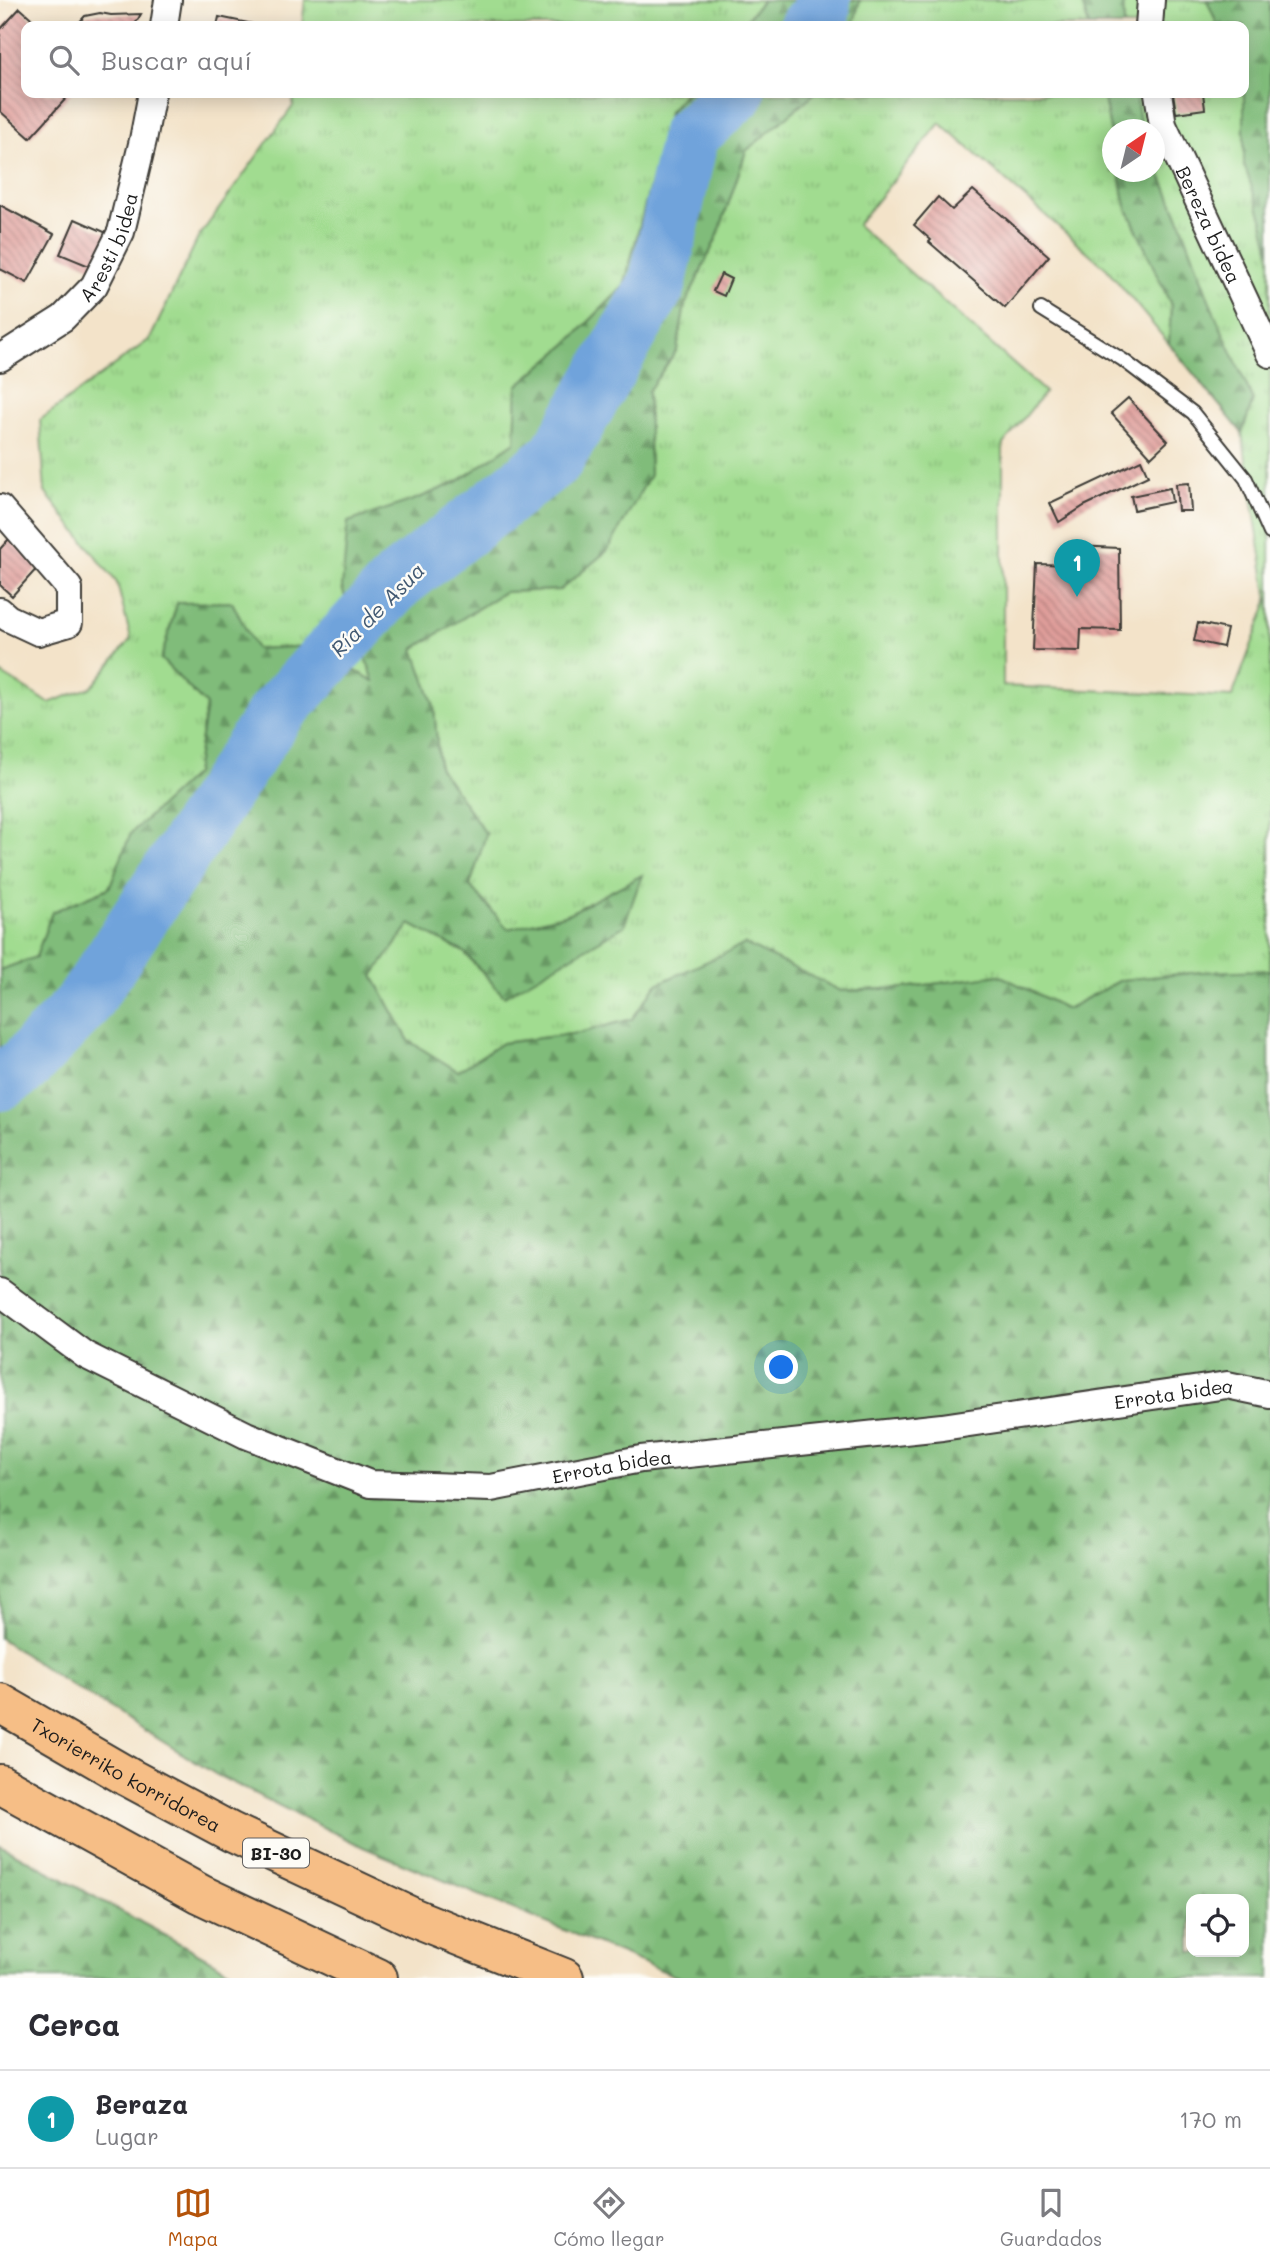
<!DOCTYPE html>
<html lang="es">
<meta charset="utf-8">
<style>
body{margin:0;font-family:Mali,sans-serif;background:#f2f2f3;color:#2b2b33}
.controls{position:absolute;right:21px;bottom:21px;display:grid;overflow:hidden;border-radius:14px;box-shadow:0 4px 18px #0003}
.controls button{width:63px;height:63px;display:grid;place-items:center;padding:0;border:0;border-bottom:2px solid #e1e1e2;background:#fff;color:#2b2b33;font:35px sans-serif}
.compass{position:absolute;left:1102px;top:119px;width:63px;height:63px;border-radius:50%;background:#fff;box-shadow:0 4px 18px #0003;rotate:35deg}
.you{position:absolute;left:782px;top:1368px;width:24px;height:24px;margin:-18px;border:5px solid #fff;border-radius:50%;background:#1a73e8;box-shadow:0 0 0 10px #1a73e833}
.badge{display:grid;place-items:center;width:46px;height:46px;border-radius:50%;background:#b45309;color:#fff;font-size:23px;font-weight:700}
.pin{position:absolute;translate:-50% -58px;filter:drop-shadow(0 2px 4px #0008)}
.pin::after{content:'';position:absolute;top:37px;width:24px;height:21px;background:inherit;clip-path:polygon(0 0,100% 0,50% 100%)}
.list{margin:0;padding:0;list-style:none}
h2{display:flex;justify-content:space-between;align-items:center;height:91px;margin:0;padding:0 28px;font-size:30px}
h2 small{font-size:23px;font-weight:400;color:#7c7c81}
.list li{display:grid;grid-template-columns:46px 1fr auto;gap:21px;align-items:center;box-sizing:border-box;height:98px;padding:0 28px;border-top:2px solid #e1e1e2}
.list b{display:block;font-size:26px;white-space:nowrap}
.list p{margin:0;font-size:23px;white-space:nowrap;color:#7c7c81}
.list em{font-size:23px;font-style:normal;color:#7c7c81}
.icon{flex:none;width:38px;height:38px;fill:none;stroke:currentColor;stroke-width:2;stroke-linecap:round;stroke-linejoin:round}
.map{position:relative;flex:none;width:1270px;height:1978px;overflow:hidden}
.search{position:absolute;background:#fff;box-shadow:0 4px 18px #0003;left:21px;right:21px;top:21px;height:77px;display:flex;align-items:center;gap:18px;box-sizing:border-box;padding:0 24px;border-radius:14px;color:#7c7c81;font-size:26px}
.sheet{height:189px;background:#fff}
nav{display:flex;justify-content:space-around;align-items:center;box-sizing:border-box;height:98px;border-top:2px solid #e1e1e2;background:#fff;font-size:19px;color:#7c7c81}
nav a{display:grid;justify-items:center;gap:4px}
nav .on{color:#b45309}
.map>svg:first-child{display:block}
</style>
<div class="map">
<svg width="1270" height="1978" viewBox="0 0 1270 1978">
<defs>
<pattern id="grass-tufts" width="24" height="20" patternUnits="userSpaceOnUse" patternTransform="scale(1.75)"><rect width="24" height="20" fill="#a1dc90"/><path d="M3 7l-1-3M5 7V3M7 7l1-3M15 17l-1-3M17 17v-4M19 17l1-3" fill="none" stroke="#8abc7c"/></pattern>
<pattern id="forest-firs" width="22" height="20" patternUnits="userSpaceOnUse" patternTransform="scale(1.75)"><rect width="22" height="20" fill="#80bc7a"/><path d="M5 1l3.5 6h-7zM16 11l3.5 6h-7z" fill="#689863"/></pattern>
<pattern id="building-back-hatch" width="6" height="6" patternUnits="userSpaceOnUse" patternTransform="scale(1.75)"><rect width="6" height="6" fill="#df9d9a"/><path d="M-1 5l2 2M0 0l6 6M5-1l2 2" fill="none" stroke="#b47f7d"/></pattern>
</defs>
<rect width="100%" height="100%" fill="#fdfcf7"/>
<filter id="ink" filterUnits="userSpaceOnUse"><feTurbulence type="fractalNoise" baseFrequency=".0143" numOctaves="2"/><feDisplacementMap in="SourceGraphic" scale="14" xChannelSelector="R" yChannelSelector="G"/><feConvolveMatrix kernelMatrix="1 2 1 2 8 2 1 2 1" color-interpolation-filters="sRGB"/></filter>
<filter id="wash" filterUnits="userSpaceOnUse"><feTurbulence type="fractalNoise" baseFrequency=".00686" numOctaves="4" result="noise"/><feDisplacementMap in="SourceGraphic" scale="28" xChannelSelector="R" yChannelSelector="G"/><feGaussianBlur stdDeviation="1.57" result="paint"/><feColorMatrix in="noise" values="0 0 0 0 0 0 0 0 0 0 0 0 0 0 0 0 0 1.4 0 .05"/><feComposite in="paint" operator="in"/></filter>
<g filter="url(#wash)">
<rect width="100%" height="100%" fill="#f3e3c9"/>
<path fill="url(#grass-tufts)" stroke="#5e7c56" stroke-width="2" d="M305,0H763L741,26H302Z
M860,0H1081L1089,26H853Z
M1123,0H1207L1218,26H1124Z
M294,93H685L669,111L624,286L567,344L517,386L515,442L457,482L419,498L342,588L374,681L309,646L256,649L161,659L206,705L195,774L131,833L109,888L52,912L36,957L0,970V673L49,703L92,687L131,639L117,583L45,492L40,420L150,339L198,238L293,106Z
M815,93H1103L1112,140V172H1119L1126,206L1171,305L1169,344L1107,269L940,123L857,225L1045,392L1003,444V686L1232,697L1268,601L1242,433L1253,400L1212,308L1182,225L1155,161L1154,130L1141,129L1135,93H1244L1262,218L1270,252V971L1201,972L1121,980L1067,1009L999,975L903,988L841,991L745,945L657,984L632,1019L579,1033L502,1043L458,1072L409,1041L373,976L410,924L464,952L504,996L551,967L641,876L568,914L507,929L470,886L486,834L439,767L434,706L414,649L504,592L560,590L650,475L648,391L677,350L685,305L718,235L746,151Z"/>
<path fill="url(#forest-firs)" stroke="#4e6c4b" stroke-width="2" fill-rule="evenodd" d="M763,0H860L853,26H741Z
M1081,0H1123L1124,26H1089Z
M1207,0H1270V252L1262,218L1244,164V26H1218Z
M685,93H815L746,151L718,235L685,305L677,350L648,391L650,475L608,550L560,590L504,592L414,649L434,706L439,767L486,834L470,886L508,929L568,914L642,875L624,926L504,996L464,952L410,924L373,976L409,1041L458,1071L502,1043L579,1033L632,1019L657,984L745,944L841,991L903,988L999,975L1067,1009L1121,980L1201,972L1269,970L1270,1978H680L363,1847L217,1775L55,1675L0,1638V970L36,957L52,912L109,888L131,833L195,774L206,705L161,659L177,603L232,602L256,649L309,646L374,681L342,588L348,522L419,498L457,482L515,442L517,386L567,344L624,286L670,111ZM1191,1899H1244V1952H1191Z
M1103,93H1135L1141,129L1112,130V140Z
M1155,161L1182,225L1212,308L1253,400L1242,433L1169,344L1171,305L1126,206L1119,172H1154Z
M0,1845L243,1978H0Z"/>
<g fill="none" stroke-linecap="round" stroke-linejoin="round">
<path stroke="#70a3db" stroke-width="58" d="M808,26L821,14L822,0
M0,1082L24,1066L82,1005L275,714L398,581L556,458L657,285L690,135L736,93"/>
</g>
<g id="blocks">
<path fill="url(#building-back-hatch)" d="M20,8L40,26H26V93H71L30,138L0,111V30Z
M100,13L111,15L141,14L134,26H76L85,16Z
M219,17L258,25V26H217Z
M1173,93H1203L1205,109L1176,113Z
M973,190L1049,256L1005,308L929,242L931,240L914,225L938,197L952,210Z
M0,205L54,234L27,283L0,269Z
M75,219L109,234L94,268L60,254Z
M721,274L731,279L724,296L713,291Z
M1128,398L1168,441L1151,457L1111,413Z
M1141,460L1148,476L1084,506L1059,522L1050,503Z
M1189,483L1191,511H1178L1176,484Z
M1170,488L1172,502L1134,510L1131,496Z
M9,539L39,566L12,596L0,585V549Z
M1076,546L1119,548L1120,630L1081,629L1080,651L1033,650L1037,564L1076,565Z
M1198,623L1227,629L1223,647L1194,641Z"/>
</g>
</g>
<g filter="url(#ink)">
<use href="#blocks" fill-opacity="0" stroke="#3c3a36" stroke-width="2"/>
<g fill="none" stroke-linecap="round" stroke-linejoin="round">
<defs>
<path id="service" d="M1041,309L1123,360L1193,413L1246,479L1270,533"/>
<g id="minor">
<path d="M164,26L168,0"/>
<path d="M1149,26L1151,0"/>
<path id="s1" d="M1158,93L1163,125L1270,354"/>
<path id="s2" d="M0,358L63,318L94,286L121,232L143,140L152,93"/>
<path d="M0,508L69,588V623L38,632L8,618L0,611"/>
<path id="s3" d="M0,1292L85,1355L246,1435L370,1484L491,1488L641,1459L942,1427L1227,1385L1270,1394"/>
</g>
<g id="motorway">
<path id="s4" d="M0,1703L128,1777L231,1832L414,1918L564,1978"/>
<path d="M0,1784L200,1894L378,1978"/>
</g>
</defs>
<use href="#service" stroke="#3c3a36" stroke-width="16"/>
<use href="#minor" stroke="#3c3a36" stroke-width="30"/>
<use href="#motorway" stroke="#3c3a36" stroke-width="42"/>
<use href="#service" stroke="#fff" stroke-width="12"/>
<use href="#minor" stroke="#fff" stroke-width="26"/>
<use href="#motorway" stroke="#f6be86" stroke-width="38"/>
</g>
</g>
<g text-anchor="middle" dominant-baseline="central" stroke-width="5" stroke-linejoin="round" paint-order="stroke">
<rect fill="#fdfcf7" stroke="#605f5e" stroke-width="2" x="243" y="1838.5" width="66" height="29" rx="5"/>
<g font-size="18" font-weight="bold" fill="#1c1c1c">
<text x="276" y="1853">BI-30</text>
</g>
<g font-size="19" fill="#1c1c1c" stroke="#fdfcf7">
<text stroke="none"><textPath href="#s1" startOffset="142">Bereza bidea</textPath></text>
<text stroke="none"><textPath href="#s2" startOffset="161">Aresti bidea</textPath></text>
<text stroke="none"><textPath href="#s3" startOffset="1230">Errota bidea</textPath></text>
<text stroke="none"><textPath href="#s3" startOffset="663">Errota bidea</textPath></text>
<text stroke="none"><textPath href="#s4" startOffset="145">Txorierriko korridorea</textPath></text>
</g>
<g font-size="21" font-style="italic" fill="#425972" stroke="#fdfcf7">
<text transform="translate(377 609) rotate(-45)">Ría de Asua</text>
</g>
</g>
</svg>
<div class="controls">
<button><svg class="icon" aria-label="locate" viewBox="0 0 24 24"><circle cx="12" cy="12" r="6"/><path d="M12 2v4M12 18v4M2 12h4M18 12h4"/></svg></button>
</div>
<svg class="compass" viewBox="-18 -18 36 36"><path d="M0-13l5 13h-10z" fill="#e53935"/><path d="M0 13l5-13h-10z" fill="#7c7c81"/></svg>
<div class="you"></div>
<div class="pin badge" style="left:1077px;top:597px;background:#0f9aa8">1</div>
<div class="search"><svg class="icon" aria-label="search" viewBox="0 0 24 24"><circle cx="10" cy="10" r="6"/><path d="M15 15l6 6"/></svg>Buscar aquí</div>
</div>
<section class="sheet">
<h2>Cerca<small></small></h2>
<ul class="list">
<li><span class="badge" style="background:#0f9aa8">1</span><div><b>Beraza</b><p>Lugar</p></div><em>170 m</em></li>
</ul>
</section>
<nav>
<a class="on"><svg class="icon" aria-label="map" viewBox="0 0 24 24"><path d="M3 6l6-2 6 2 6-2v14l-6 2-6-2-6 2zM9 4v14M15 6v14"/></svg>Mapa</a>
<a><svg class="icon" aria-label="directions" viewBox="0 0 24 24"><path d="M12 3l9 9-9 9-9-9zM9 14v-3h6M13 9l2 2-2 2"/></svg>Cómo llegar</a>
<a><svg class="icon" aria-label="saved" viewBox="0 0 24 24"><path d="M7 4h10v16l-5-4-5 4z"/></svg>Guardados</a>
</nav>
